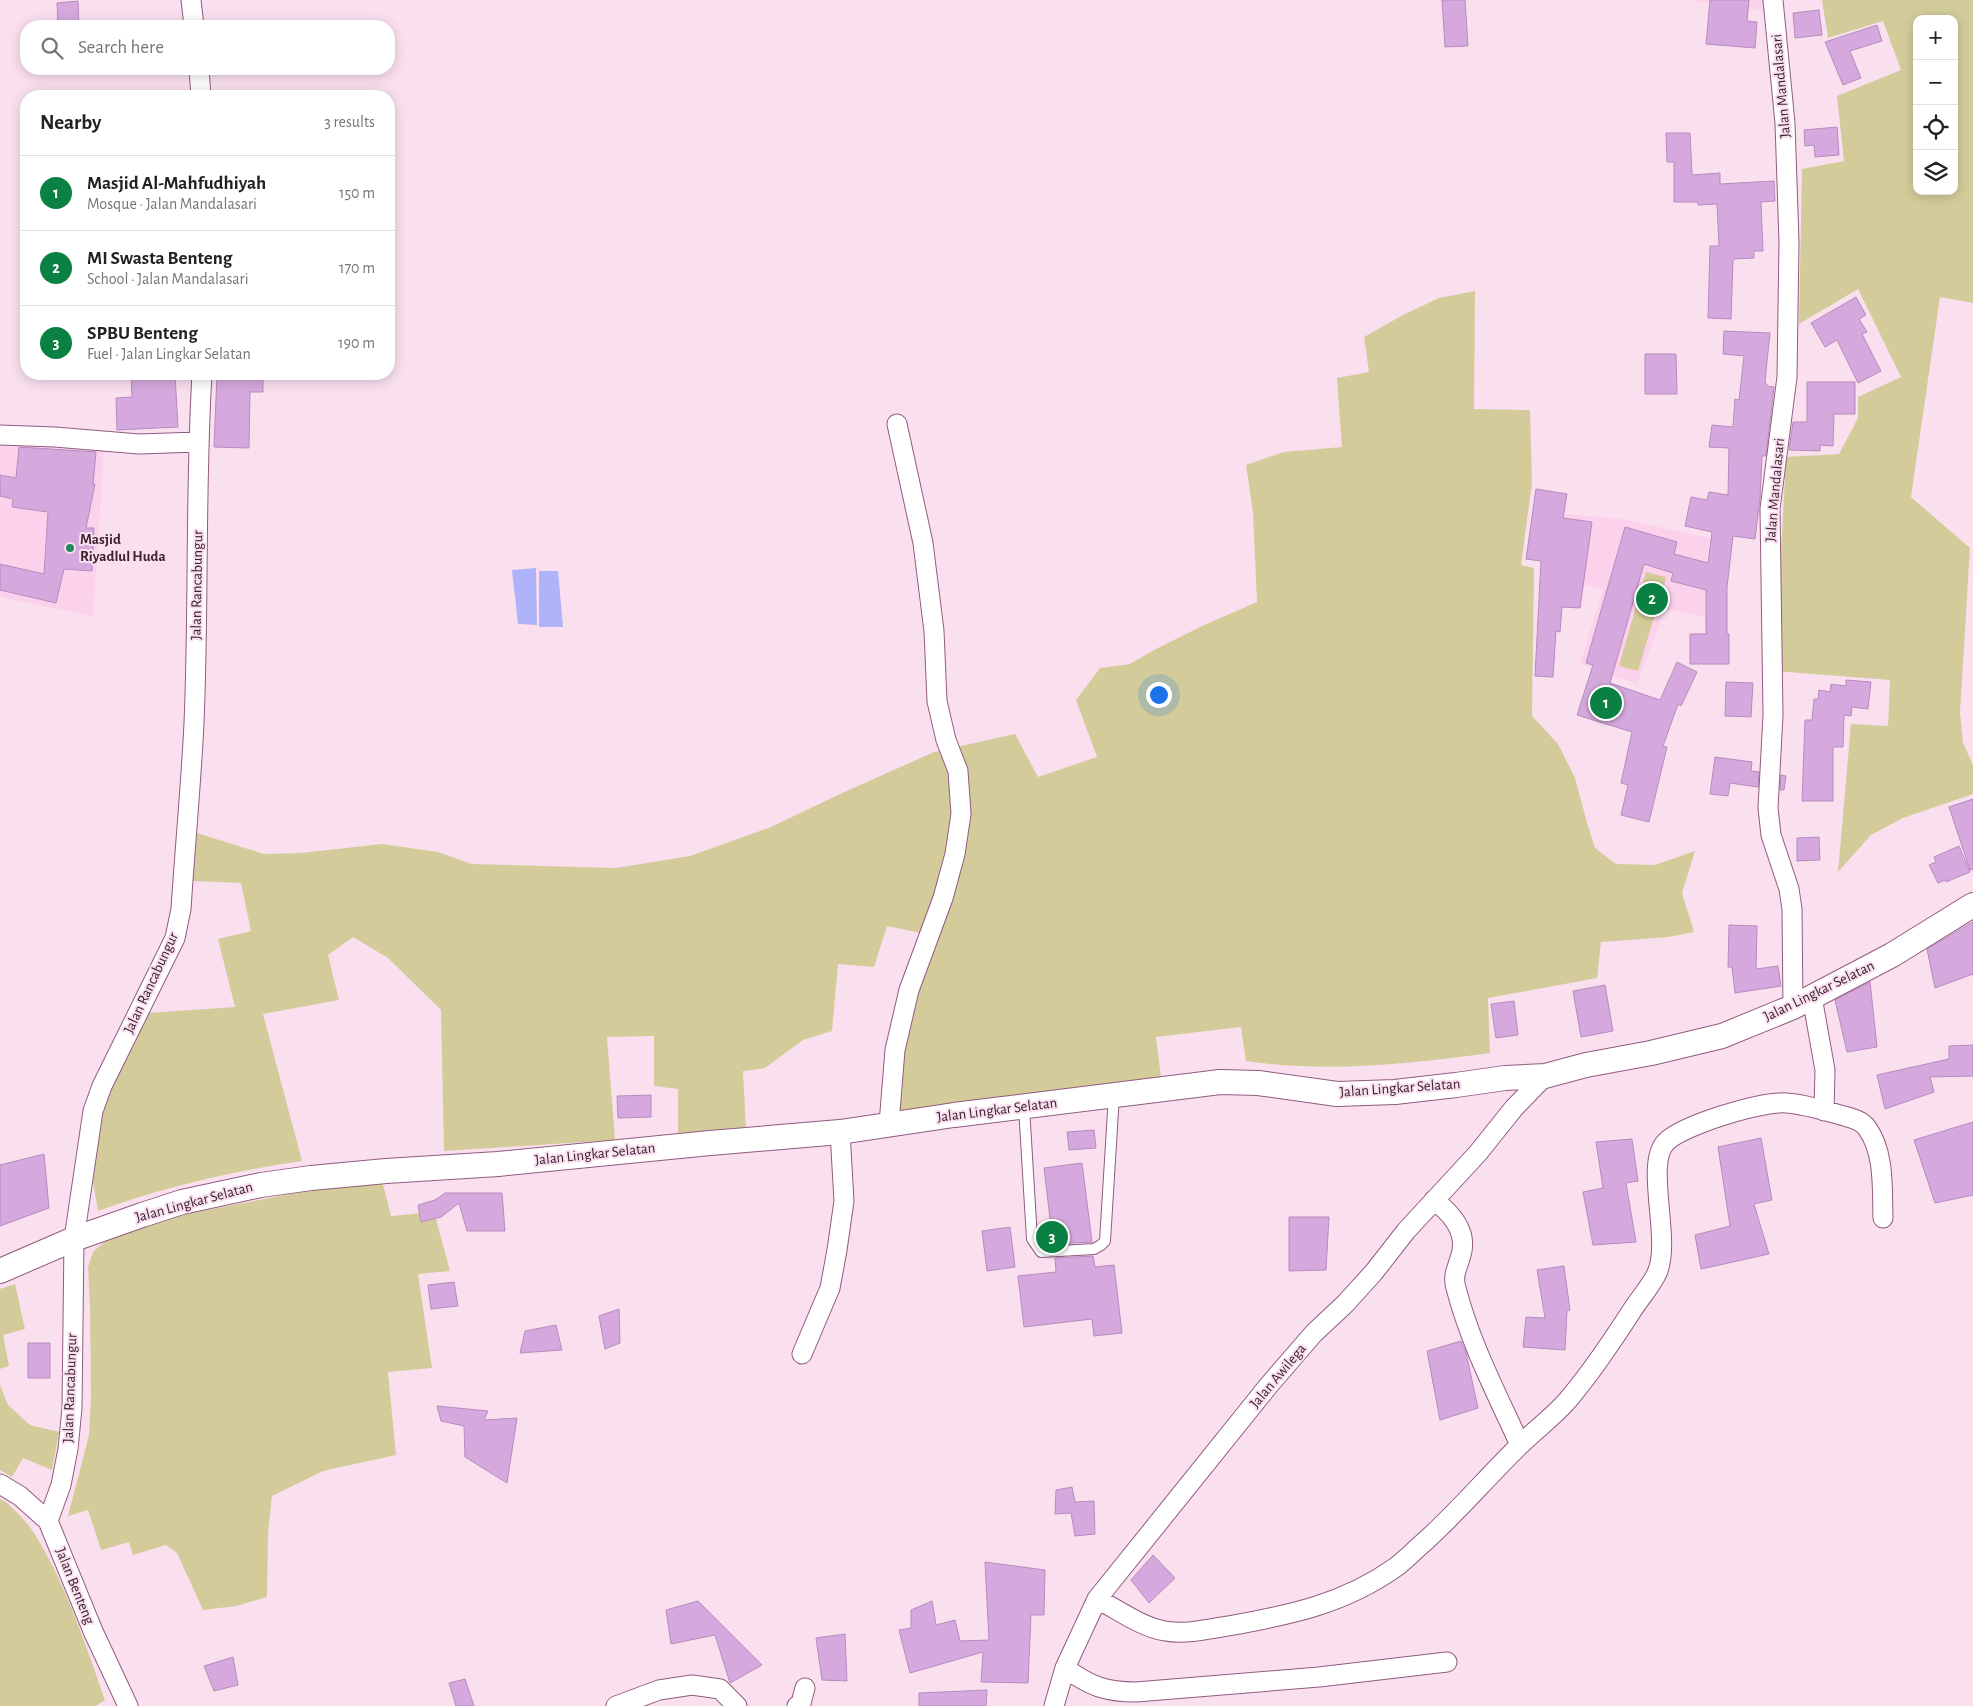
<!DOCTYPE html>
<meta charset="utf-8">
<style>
body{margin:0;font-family:"Alegreya Sans",sans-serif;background:#f2f2f2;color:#222}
.controls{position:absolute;right:15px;top:15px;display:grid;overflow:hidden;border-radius:10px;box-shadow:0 2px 12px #0003}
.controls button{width:45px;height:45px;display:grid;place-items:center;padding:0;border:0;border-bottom:1px solid #e0e0e0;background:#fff;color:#222;font:25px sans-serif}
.you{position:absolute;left:1158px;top:694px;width:18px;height:18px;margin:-12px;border:4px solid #fff;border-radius:50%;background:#1a73e8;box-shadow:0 0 0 8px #1a73e833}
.badge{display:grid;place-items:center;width:32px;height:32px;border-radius:50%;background:#0b8043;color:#fff;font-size:16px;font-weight:700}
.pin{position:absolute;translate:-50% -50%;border:2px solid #fff;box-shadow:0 1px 5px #0006}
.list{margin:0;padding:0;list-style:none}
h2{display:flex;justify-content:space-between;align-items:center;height:65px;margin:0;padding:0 20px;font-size:21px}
h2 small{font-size:16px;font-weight:400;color:#767676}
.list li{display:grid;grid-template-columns:32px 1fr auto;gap:15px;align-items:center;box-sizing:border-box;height:75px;padding:0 20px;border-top:1px solid #e0e0e0}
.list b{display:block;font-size:19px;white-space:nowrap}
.list p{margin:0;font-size:16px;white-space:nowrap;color:#767676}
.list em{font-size:16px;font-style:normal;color:#767676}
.icon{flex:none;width:28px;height:28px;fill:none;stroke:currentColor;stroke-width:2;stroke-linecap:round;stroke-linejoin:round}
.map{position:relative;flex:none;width:1973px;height:1706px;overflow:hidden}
.search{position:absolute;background:#fff;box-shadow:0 2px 12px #0003;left:20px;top:20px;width:375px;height:55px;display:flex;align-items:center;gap:12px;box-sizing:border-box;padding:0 18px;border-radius:20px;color:#767676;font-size:19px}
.panel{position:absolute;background:#fff;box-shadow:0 2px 12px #0003;left:20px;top:90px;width:375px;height:290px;border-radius:20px}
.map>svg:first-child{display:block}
</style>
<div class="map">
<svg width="1973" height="1706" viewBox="0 0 1973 1706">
<rect width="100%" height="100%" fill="#fae0ef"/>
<path fill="#fcd1eb" d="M1693,0H1767V11L1693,1Z
M0,440L104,448L93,616L0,597Z
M1565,514L1622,519L1709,538L1705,585V617L1665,609L1637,684L1580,664L1603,589L1557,578Z"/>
<path fill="#d3cc9a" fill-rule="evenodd" d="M1822,0H1973V303L1940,297L1911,497L1970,548L1960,712L1963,743L1973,765V794L1903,818L1871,835L1838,872L1851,724L1888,726L1890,680L1775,671L1786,457L1839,454L1858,418V397L1901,377L1858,289L1799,324L1802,169L1844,161L1837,96L1901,70L1883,21L1828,38ZM1917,19H1954V191H1917Z
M1475,291L1474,409L1530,410L1532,483L1521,565L1534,568L1532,716L1558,744L1575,778L1587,823L1595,848L1616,864L1655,865L1695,851L1682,893L1694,932L1669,937L1601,942L1597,978L1488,998L1490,1053C1409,1064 1328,1073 1246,1061L1241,1027L1156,1037L1161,1077L896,1113L905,1050L918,986L935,936L887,926L874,967L838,964L832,1031L803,1040L765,1068L743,1071L746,1129L678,1133V1089L654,1086V1036L607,1037L615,1140L444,1151L441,1010L388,958L353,937L328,955L339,1000L263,1014L302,1161C232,1171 164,1187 98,1211L91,1171L100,1108L148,1013L235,1007L218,939L251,931L241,883L193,881L197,833L264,854L301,853L382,844L438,852L472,864L616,868L690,856L771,827L840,794L934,752L1015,734L1038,777L1097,757L1076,700L1100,668L1130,664L1154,650L1202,626L1257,602L1253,512L1246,465L1284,452L1342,447L1337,378L1369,372L1364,337L1403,315L1439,298Z
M1646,572L1666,577L1638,671L1619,666Z
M383,1184L391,1216L434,1212L450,1271L418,1274L432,1368L388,1372L396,1455L323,1471L272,1496L268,1533L267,1597L236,1606L203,1610L177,1553L166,1545L133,1555L129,1542L101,1550L88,1510L68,1516L89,1435L91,1396L90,1307L88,1267L93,1252L105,1241L144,1226L187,1214L315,1189Z
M15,1284L25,1329L3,1335L9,1366L0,1369V1289Z
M0,1385L8,1405L30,1425L59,1432L52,1470L23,1458L12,1477L0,1470Z
M0,1499L6,1502C15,1511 27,1521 34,1533C66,1584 85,1643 105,1700L96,1706H0Z"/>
<path fill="#afb3fa" d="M536,568L537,625L518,624L512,570Z
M539,571H558L563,627H539Z"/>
<path fill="#d6a9de" stroke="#b68bbe" d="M1442,0H1465L1468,46L1445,47Z
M1710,0H1749L1747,21L1757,22L1755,48L1706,44Z
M78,1L79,26H58L57,3Z
M1819,10L1822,35L1795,38L1793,13Z
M1877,25L1882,41L1850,51L1861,78L1843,85L1825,42Z
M1837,127L1839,155L1815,157L1814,145L1805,146L1804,130Z
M1666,133H1690L1692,175L1720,173V184L1774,181L1775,201L1761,202L1763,251H1754V258L1733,259L1731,319L1708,318L1710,246H1719L1717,204L1698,205V202H1674V162H1667Z
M1856,297L1866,315L1859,319L1867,332L1862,334L1881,371L1858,383L1837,340L1825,347L1811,323Z
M1724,331L1770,333L1765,381L1767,386L1774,387L1766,456H1762L1760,498L1755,539L1733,536L1727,587V634H1729V664H1690V634H1706V590L1671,581L1673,573L1644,564L1610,683L1660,700L1677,662L1697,672L1681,706L1678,704L1663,746L1667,747L1649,822L1621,815L1628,785L1621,783L1632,732L1577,715L1593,665L1586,663L1625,527L1677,542L1674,554L1708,563L1712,532L1685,526L1691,497L1707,500L1709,492L1728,495L1729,448L1709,447L1712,425L1733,427L1735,399L1739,400L1744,356L1723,354Z
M1645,354H1676L1677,394H1645Z
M175,374L178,427L117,430L116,398L132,397L131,375Z
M217,374H263V392H250L249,448L214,447Z
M1807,382H1855V414H1834L1833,446L1820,445V451L1789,450L1793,422H1807Z
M19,447L96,452L93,484H95L86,528H94L92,571L64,569L56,603L0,590V564L44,574L48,512L12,507L13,499L0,496V475L16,478Z
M1536,489L1567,494L1563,518L1592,522L1580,608L1562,607L1560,632L1556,631L1553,677L1535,676L1541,561L1526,559Z
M1846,680L1871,682L1868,709L1852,707L1851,716L1844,715L1843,747H1833V801H1802L1805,720H1812L1814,699H1818L1819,690L1830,692L1831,684L1846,686Z
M1726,682L1753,683L1751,717L1725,716Z
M1715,757L1752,762L1751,771L1759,772L1758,787L1730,783L1728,796L1710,794Z
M1781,775L1786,776L1784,790H1780Z
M1973,799V869L1970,870L1949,807Z
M1819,837L1820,860L1797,861V838Z
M1959,846L1970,872L1946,882L1945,880L1938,883L1929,865L1936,862L1934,857Z
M1973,922V974L1935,988L1927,949Z
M1729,925L1757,926L1756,969L1778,966L1781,986L1735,993L1732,967H1728Z
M1870,982L1877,1047L1847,1052L1835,1000Z
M1605,985L1613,1031L1581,1037L1573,991Z
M1514,1001L1518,1035L1496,1038L1491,1004Z
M1973,1045V1076L1930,1077L1934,1092L1885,1109L1877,1075L1949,1059V1046Z
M651,1095V1117L618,1118L617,1096Z
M1973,1122V1195L1935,1203L1914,1140Z
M1094,1130L1096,1148L1069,1150L1067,1132Z
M1761,1138L1772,1200L1754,1204L1769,1254L1701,1269L1695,1235L1730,1226L1718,1147Z
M1632,1139L1638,1181L1626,1183L1636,1242L1593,1245L1583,1192L1603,1188L1596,1142Z
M44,1154L49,1208L0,1226V1165Z
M1082,1163L1092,1242L1053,1244L1044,1168Z
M445,1193H502L505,1231H467L459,1203L441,1217L421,1222L418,1205L435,1200Z
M1289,1217H1329L1326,1270L1289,1271Z
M1010,1227L1015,1267L987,1271L982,1231Z
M1093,1256L1095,1267L1114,1265L1122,1333L1094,1336L1092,1319L1024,1327L1018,1276L1056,1272L1055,1258Z
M1564,1266L1570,1310L1567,1311L1565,1350L1523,1347L1526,1317L1545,1318L1537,1270Z
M454,1282L458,1306L431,1309L428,1285Z
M619,1309L620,1343L605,1349L599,1316Z
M556,1325L562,1350L520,1353L525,1331Z
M1461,1341L1466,1353L1478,1408L1440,1420L1427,1351Z
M28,1343H50V1378H28Z
M437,1406L488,1411L484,1420L517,1418L507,1483L465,1457L464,1426L441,1421Z
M1072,1487L1075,1502L1094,1501L1095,1534L1075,1536L1071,1513L1055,1514L1056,1490Z
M1153,1555L1175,1578L1149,1603L1131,1580Z
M985,1562L1045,1570L1044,1615H1031L1028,1683L981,1682L983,1652L910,1673L899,1630L911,1628V1610L932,1601L936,1625L955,1620L960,1641L989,1640Z
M698,1601L762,1665L730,1683L715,1635L671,1644L666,1610Z
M845,1634L847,1681L822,1680L816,1638Z
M233,1657L238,1685L214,1691L204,1666Z
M465,1679L474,1706H456L449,1683Z
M987,1690L986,1706H919V1693Z"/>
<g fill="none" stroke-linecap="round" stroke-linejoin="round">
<defs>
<path id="service" d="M1024,1107L1032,1239L1041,1252L1094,1249L1101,1245L1105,1241L1114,1095"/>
<path id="minor" d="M191,0L194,26
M1773,0L1785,123L1789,242L1787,377L1770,509L1773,715L1768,808L1771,835L1789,889L1792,909L1793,1007
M199,69L201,96
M0,435L55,437L139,444L198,442
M1812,997L1825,1070L1824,1111
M889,1124L895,1050L909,990L943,898L955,854L961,814L958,771L946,740L937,701L934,631L923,543L897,424
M1434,1200C1451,1213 1468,1232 1461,1255C1458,1267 1452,1275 1456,1288C1470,1343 1497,1394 1520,1445
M802,1354L830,1288L837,1250L844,1201L840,1132
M0,1484L20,1496L48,1521L93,1631L128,1706
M48,1521L61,1485L68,1449L72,1408L74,1239L93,1111L102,1086L175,938L181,909C185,847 191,785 194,723C199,607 195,490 202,374
M1097,1599C1119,1610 1141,1627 1165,1631C1186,1635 1208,1629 1228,1626C1290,1615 1344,1604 1396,1567C1405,1560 1414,1551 1422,1544C1457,1513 1487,1477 1520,1445C1535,1430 1553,1417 1567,1401C1591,1373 1611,1343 1631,1312C1639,1299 1651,1286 1657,1273C1672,1240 1644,1164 1666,1142C1683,1125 1761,1101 1786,1103C1803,1104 1820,1109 1837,1114C1847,1117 1861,1119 1867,1128C1885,1153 1882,1189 1883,1218
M1065,1668C1090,1686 1105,1692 1136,1692L1319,1677L1447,1662
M616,1706L659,1690L692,1685L720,1689L737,1706
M797,1706L801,1703L805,1688
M1054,1706L1065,1668L1097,1599L1269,1385L1314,1333L1345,1304L1374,1272L1406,1231L1478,1153L1514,1108L1545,1076"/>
<path id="tertiary" d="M0,1271L74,1239L142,1215L182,1202L261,1185L311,1178L386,1171L498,1164L710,1143L840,1132L954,1115L1220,1082L1258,1083L1337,1094L1395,1092L1456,1085L1505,1078L1545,1076L1586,1065L1651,1053L1722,1036L1793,1007L1892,955L1973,905"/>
</defs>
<use href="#service" stroke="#925a7f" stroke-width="12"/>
<use href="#minor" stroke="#925a7f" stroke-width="21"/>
<use href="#tertiary" stroke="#925a7f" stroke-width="26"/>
<use href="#service" stroke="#fff" stroke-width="10"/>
<use href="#minor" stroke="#fff" stroke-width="19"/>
<use href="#tertiary" stroke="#fff" stroke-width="24"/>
</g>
<circle fill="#26865e" stroke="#fae0ef" stroke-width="2" cx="70" cy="548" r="5"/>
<g text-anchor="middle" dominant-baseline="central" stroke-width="4" stroke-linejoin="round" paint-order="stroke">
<g font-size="15" fill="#3b2333" stroke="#fae0ef">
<text transform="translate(1781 86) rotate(-95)">Jalan Mandalasari</text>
<text transform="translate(1775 490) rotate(-85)">Jalan Mandalasari</text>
<text transform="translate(197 585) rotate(-89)">Jalan Rancabungur</text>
<text transform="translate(151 983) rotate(-65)">Jalan Rancabungur</text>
<text transform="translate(1819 991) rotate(-26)">Jalan Lingkar Selatan</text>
<text transform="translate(1400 1088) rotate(-4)">Jalan Lingkar Selatan</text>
<text transform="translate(997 1110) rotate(-7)">Jalan Lingkar Selatan</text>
<text transform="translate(595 1154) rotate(-6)">Jalan Lingkar Selatan</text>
<text transform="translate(194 1202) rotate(-15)">Jalan Lingkar Selatan</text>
<text transform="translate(1278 1376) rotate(-50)">Jalan Awilega</text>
<text transform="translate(70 1388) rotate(-88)">Jalan Rancabungur</text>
<text transform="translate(75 1586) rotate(68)">Jalan Benteng</text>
</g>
<g font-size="15" font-weight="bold" fill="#3b2333" stroke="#fae0ef" text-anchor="start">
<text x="80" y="539">Masjid<tspan x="80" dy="17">Riyadlul Huda</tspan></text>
</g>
</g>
</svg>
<div class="controls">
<button>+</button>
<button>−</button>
<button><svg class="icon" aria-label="locate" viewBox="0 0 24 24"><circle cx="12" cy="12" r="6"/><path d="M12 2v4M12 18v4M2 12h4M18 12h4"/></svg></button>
<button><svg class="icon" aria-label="layers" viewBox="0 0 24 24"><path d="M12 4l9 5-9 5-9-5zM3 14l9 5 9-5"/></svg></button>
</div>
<div class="you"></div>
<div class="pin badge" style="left:1606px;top:703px">1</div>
<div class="pin badge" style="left:1652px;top:599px">2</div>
<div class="pin badge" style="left:1052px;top:1237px">3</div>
<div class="search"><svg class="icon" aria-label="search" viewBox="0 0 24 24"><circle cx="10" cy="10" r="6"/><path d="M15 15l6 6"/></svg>Search here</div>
<section class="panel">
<h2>Nearby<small>3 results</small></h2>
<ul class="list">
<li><span class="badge">1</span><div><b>Masjid Al-Mahfudhiyah</b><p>Mosque · Jalan Mandalasari</p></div><em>150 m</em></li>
<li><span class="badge">2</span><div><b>MI Swasta Benteng</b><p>School · Jalan Mandalasari</p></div><em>170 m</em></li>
<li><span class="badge">3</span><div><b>SPBU Benteng</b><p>Fuel · Jalan Lingkar Selatan</p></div><em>190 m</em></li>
</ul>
</section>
</div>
